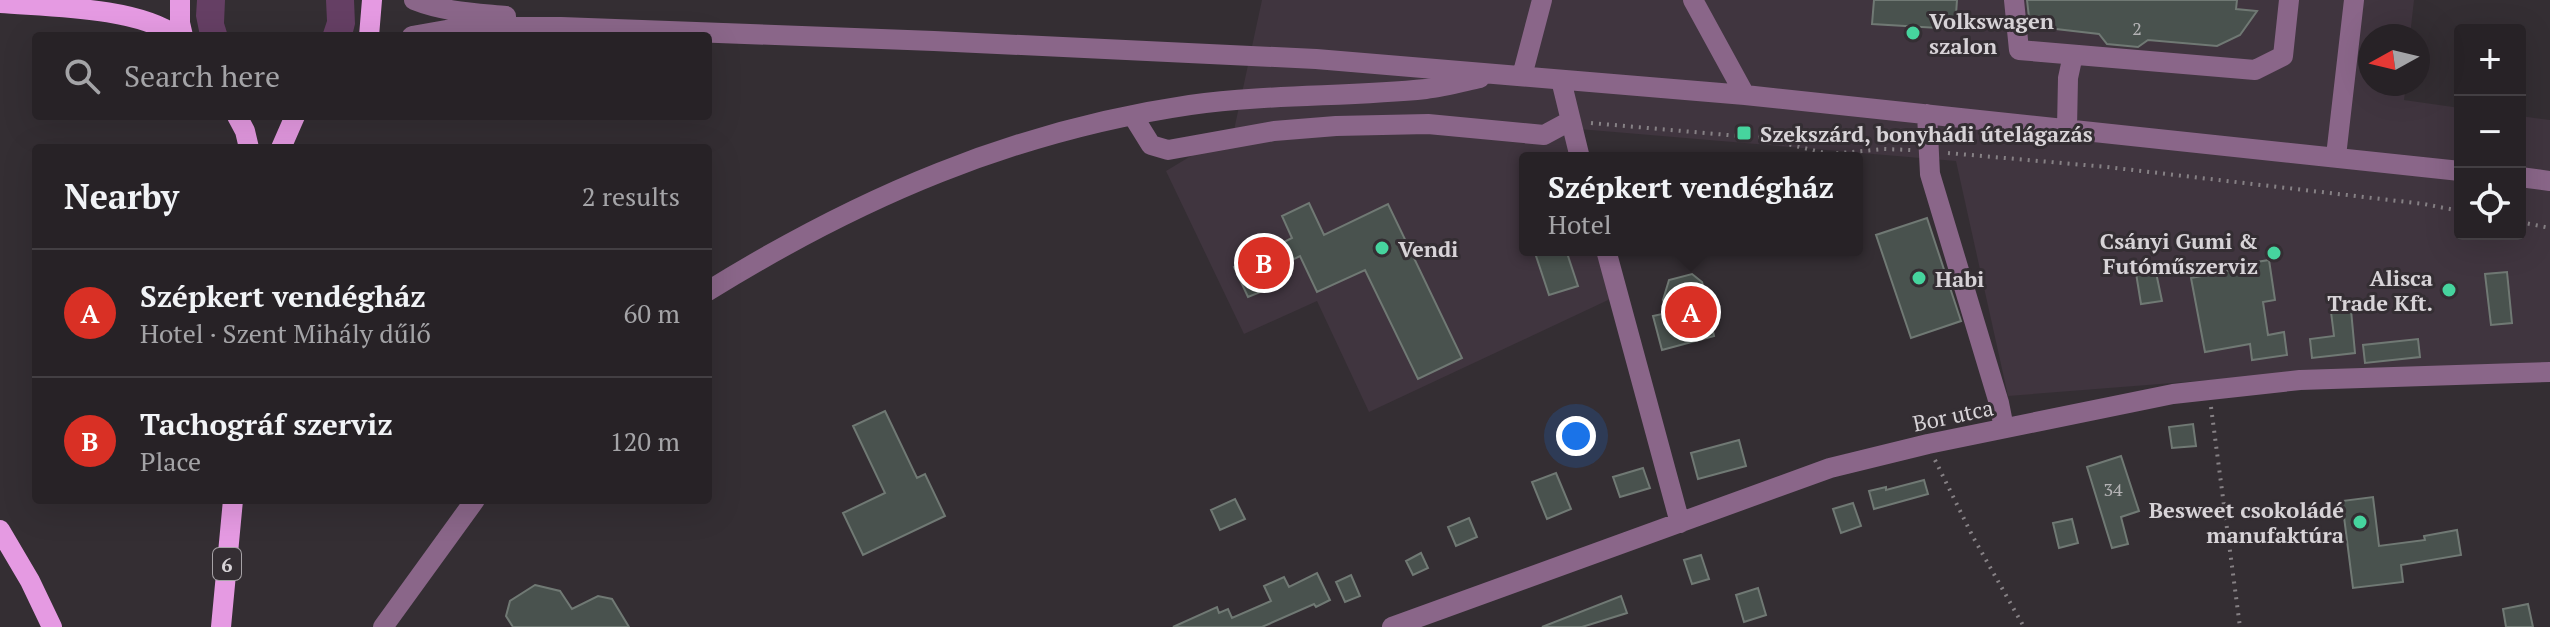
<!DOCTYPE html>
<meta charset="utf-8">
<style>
body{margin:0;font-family:"PT Serif",serif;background:#2f2a2e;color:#f1f3f6}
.controls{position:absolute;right:24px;top:24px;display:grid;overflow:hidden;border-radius:8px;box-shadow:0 8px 32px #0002}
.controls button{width:72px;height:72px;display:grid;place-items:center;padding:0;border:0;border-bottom:2px solid #433f43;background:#272226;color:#f1f3f6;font:40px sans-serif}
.compass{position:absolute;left:2358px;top:24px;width:72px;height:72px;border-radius:50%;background:#272226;box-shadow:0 8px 32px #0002;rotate:262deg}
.you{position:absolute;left:1576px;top:436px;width:28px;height:28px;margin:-20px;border:6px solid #fff;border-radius:50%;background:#1a73e8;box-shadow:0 0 0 12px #1a73e833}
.badge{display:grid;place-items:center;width:52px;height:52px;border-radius:50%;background:#d93025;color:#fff;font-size:26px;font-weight:700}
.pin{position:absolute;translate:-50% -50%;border:4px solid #fff;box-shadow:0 2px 8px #0006}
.popup{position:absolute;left:1519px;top:152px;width:344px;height:104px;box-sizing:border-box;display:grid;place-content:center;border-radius:8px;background:#272226;filter:drop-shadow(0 2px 6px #0005);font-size:26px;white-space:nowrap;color:#a4a4a7}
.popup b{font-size:30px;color:#f1f3f6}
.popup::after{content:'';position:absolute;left:50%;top:100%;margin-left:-16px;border:16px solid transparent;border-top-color:#272226}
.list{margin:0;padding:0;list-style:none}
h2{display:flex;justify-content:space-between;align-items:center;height:104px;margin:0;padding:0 32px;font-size:34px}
h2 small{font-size:26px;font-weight:400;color:#a4a4a7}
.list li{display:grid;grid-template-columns:52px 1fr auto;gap:24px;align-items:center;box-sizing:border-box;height:128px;padding:0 32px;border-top:2px solid #433f43}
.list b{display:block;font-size:30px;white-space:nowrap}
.list p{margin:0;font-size:26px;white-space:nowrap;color:#a4a4a7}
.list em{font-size:26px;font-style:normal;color:#a4a4a7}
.icon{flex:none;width:44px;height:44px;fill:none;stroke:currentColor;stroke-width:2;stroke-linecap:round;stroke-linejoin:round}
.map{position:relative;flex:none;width:2550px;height:627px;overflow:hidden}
.search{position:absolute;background:#272226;box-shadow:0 8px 32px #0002;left:32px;top:32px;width:680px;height:88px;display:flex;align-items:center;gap:20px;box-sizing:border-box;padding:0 28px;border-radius:8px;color:#a4a4a7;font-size:30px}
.panel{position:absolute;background:#272226;box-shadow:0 8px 32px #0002;left:32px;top:144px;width:680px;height:360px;border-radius:8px}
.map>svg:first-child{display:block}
</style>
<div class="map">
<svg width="2550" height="627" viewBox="0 0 2550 627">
<rect width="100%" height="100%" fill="#342e33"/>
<path fill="#40353f" d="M1262,0H2414L2410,36H2370V84H2406L2404,100L2460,108V234H2520V116L2550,120V362L2301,373L2008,396L1956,161L1579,129L1587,158H1525V250H1612L1623,293L1369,412L1317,301L1244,334L1166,171L1234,130Z"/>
<path fill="#653f64" d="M197,0H225L224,23L228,36H200L196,16Z
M326,0H354L355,24L352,36H322L327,21Z"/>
<path fill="#49524e" stroke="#707974" stroke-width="2" d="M1874,0H1957L1955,29L1872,24Z
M2027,0H2237L2236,9L2257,11L2240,35L2217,46L2148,40L2138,47L2107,44L2099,34L2030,26Z
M1309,203L1324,235L1388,204L1462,358L1418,379L1365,270L1317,292L1300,256L1257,277L1263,291L1248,297L1234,267L1292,238L1282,216Z
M1927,218L1961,321L1911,338L1876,235Z
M1534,250H1566L1578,286L1549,295Z
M2269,260L2275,300L2263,302L2268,335L2284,332L2287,355L2252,360L2250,344L2205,352L2191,278L2233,270L2232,266Z
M2154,263L2162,301L2141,304L2135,267Z
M2507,272L2512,323L2491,325L2485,274Z
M1692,274L1702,282L1708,303L1715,311L1711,322L1714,336L1662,350L1653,316L1667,313L1663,300L1669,280Z
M2351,310L2355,353L2312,358L2310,339L2334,336L2331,312Z
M2418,339L2420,357L2365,363L2363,345Z
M885,411L917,478L925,474L945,516L863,555L843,513L885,493L853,426Z
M2193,424L2196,446L2172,448L2169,427Z
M1739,440L1746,466L1698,479L1691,453Z
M2121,456L2139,511L2121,517L2128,544L2112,548L2087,467Z
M1643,468L1650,488L1620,497L1613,477Z
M1556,473L1571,509L1547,519L1532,482Z
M1924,480L1928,494L1874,509L1869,491L1886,487V490Z
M2373,497L2379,546L2425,540L2424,536L2457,530L2461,555L2401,565L2403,582L2353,588L2342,501Z
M1235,499L1245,519L1220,530L1211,510Z
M1853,503L1861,526L1841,533L1833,509Z
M1469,518L1477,537L1456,546L1448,527Z
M2072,519L2078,543L2059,548L2053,523Z
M1421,553L1428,568L1413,575L1406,561Z
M1701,555L1709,579L1692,584L1684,560Z
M1317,573L1330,600L1316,607L1314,604L1262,627H1173L1217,607L1219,613L1228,609L1232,618L1271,601L1264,586L1284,577L1289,587Z
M1351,575L1360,596L1345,602L1336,582Z
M535,585L560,591L572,609L598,596L612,599L629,627H513L506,616L510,601Z
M1758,588L1766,615L1744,622L1736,595Z
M1621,596L1627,613L1582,627H1542Z
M2528,604L2533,627H2506L2503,609Z"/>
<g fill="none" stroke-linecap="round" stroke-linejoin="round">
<path stroke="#868185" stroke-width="4" stroke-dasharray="2 6" stroke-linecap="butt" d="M1591,123L1762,138L1829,154L1884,149L1911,150
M1948,153L2107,167L2424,204L2460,211
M2520,222L2550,228
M2211,407L2240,627
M1935,460L1973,537L2024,627"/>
<path stroke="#8a6689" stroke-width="20" d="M414,0C444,12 475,13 506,16
M1693,0L1745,95
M2014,0L2019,50L2255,70L2283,56L2289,0
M412,36L463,27H561L934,41L1316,59L1745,95L2460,171
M1522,76L1542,0
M1561,80L1580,158
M1927,114L1930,174L1999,403L2004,428
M1133,116L1151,145L1168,150L1274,131L1336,126L1428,124L1544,135L1570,121
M2067,128L2068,78L2073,55
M2336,156L2354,0
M2520,177L2550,181
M1606,250L1680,523
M708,291C860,197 1013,131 1190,105C1269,94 1348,97 1426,89C1444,87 1462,82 1480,78
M383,627L475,500
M1392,627L1830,468L1928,444L2173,394L2300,380L2550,372"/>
<path stroke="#e59ae2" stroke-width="20" d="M180,0V23L183,36
M0,3C49,7 137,7 176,36
M369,36L372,0
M237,116L245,131L249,148
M281,148L295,116
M0,530L30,581L52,627
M221,627L233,500"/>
</g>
<g fill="#46d49e" stroke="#342e33" stroke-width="3">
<circle cx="1913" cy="33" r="8"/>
<rect x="1736" y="125" width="16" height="16" rx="4"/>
<circle cx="1382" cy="248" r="8"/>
<circle cx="2274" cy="253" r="8"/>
<circle cx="1919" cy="278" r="8"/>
<circle cx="2449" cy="290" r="8"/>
<circle cx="2360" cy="522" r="8"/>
</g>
<g text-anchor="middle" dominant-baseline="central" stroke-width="6" stroke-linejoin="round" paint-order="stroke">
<g font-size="18" fill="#b4b3b5">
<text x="2137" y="28">2</text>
<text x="2113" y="489">34</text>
</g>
<rect fill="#342e33" stroke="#a6a2a6" stroke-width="2" x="213" y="548" width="28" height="32" rx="6"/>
<g font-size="20" font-weight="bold" fill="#d7d3d7">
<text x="227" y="564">6</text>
</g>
<g font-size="22" font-weight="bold" fill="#d7d3d7" stroke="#342e33" text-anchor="start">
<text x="1929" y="20">Volkswagen<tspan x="1929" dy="25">szalon</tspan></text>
<text x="1760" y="133">Szekszárd, bonyhádi útelágazás</text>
<text x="2258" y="240" text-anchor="end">Csányi Gumi &amp;<tspan x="2258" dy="25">Futóműszerviz</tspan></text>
<text x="1398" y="248">Vendi</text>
<text x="2433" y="277" text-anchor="end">Alisca<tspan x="2433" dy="25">Trade Kft.</tspan></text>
<text x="1935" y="278">Habi</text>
<text x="2344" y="509" text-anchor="end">Besweet csokoládé<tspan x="2344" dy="25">manufaktúra</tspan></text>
</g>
<g font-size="22" fill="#d7d3d7" stroke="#342e33">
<text transform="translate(1953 415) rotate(-12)">Bor utca</text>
</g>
</g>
</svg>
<div class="controls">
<button>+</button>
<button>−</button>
<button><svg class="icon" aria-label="locate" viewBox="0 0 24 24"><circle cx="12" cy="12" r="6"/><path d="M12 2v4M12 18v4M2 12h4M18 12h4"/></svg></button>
</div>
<svg class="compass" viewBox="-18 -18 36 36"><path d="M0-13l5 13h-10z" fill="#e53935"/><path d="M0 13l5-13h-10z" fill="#a4a4a7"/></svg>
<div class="you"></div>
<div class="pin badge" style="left:1691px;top:312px">A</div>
<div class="popup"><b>Szépkert vendégház</b>Hotel</div>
<div class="pin badge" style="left:1264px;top:263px">B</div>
<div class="search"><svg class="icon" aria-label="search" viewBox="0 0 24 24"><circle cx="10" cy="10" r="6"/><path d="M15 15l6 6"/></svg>Search here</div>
<section class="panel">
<h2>Nearby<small>2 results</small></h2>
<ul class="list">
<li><span class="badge">A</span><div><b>Szépkert vendégház</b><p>Hotel · Szent Mihály dűlő</p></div><em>60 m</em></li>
<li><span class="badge">B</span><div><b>Tachográf szerviz</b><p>Place</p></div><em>120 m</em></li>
</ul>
</section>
</div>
